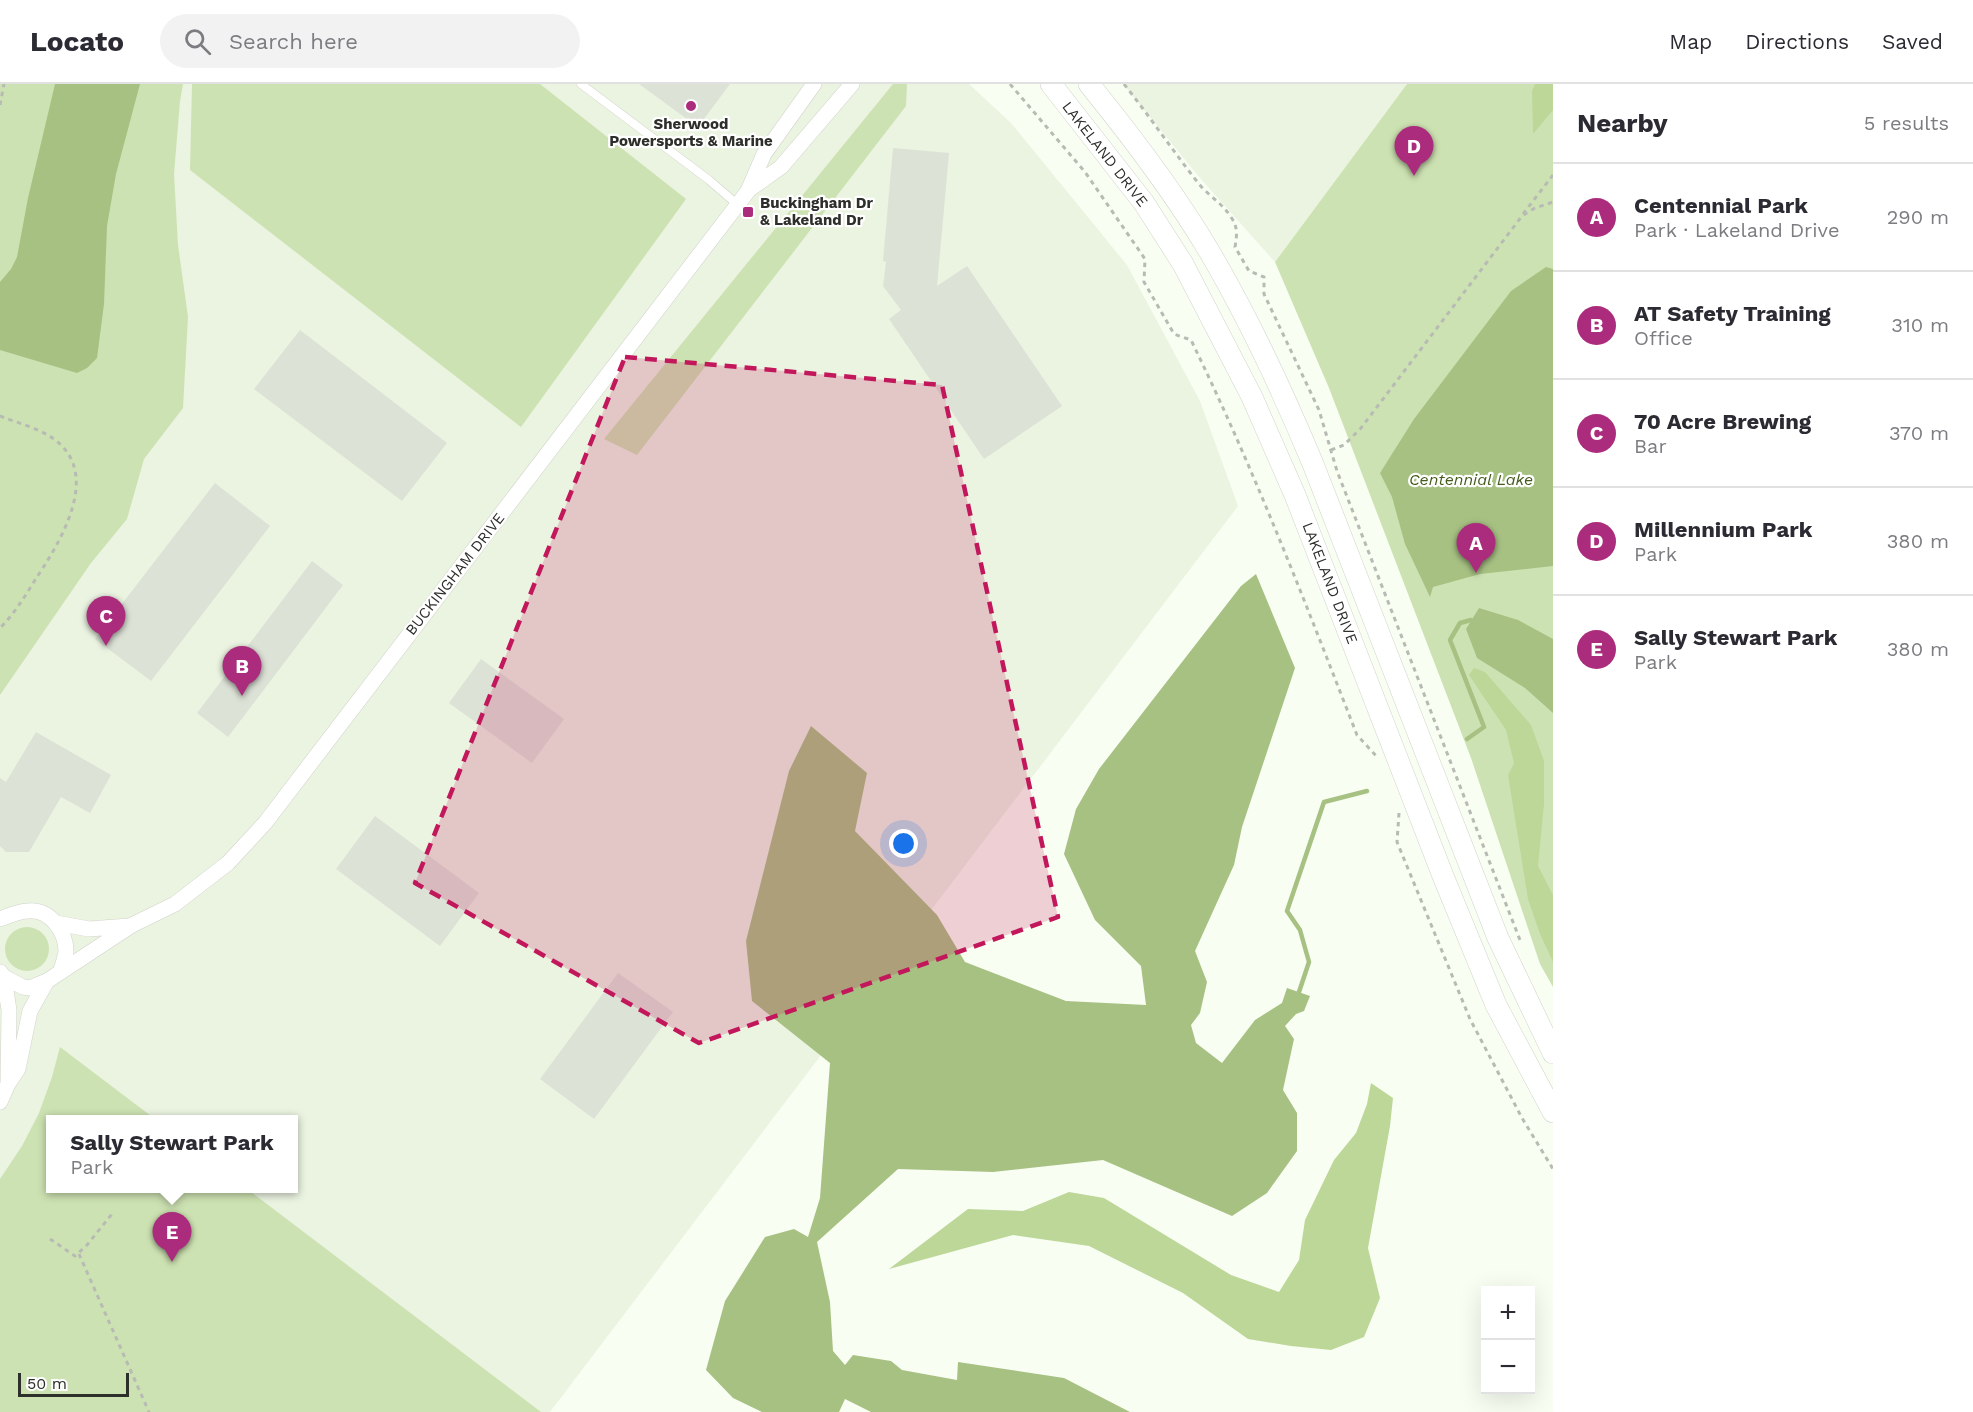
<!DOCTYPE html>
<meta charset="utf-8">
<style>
body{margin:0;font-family:"Work Sans",sans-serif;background:#f2f2f3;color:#2b2b33}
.controls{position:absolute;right:18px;bottom:18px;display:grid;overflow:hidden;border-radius:0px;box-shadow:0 6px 24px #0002}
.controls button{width:54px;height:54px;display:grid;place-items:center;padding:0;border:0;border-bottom:2px solid #e1e1e2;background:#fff;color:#2b2b33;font:30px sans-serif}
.scale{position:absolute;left:18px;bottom:15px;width:111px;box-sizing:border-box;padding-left:6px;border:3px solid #2d2f2b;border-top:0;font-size:16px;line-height:21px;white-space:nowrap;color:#2d2f2b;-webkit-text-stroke:4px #fff;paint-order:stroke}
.you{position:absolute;left:904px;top:760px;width:21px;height:21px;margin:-15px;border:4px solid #fff;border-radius:50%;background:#1a73e8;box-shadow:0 0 0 9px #1a73e833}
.badge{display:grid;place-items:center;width:39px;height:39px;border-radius:50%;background:#ab2c7c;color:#fff;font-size:20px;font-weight:700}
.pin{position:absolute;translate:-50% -50px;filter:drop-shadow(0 2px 3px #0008)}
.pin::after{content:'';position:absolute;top:32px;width:21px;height:18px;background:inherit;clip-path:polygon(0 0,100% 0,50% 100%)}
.popup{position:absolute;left:46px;top:1031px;width:252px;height:78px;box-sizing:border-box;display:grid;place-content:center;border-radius:0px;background:#fff;filter:drop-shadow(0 2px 4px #0005);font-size:20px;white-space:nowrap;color:#7c7c81}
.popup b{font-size:22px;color:#2b2b33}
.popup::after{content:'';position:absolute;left:50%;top:100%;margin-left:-12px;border:12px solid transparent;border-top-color:#fff}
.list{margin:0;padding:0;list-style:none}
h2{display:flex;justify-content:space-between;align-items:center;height:78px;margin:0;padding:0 24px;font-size:26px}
h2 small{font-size:20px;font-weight:400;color:#7c7c81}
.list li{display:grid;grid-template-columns:39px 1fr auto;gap:18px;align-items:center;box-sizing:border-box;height:108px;padding:0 24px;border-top:2px solid #e1e1e2}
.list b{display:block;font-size:22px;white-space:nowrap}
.list p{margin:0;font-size:20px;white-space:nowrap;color:#7c7c81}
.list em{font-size:20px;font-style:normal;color:#7c7c81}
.icon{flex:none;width:33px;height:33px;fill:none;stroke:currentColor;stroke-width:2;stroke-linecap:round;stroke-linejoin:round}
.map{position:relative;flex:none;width:1553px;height:1328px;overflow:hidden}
header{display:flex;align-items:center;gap:36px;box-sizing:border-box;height:84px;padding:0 30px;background:#fff;border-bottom:2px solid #e1e1e2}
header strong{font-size:28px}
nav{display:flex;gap:33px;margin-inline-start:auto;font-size:21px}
.search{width:420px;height:54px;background:#f2f2f3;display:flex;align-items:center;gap:15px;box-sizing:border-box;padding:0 21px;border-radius:33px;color:#7c7c81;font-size:22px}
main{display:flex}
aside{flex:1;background:#fff}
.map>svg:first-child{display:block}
</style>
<header>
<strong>Locato</strong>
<div class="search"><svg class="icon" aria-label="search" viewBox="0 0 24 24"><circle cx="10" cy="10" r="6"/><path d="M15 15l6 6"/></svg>Search here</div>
<nav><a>Map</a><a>Directions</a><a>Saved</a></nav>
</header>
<main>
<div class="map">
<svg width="1553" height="1328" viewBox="0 0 1553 1328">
<rect width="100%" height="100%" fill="#f9fef3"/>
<path fill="#ebf3e1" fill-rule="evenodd" d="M0,0H969L1011,39L1127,181L1200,317L1238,422L550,1328H0ZM51,1036H294V1104H51Z
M1123,0H1407L1275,178L1200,94Z"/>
<path fill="#cde2b2" d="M0,0H183L180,17L174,90L178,161L188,233L183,324L144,375L127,435L91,479L0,611Z
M192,0H540L686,115L521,343L190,86Z
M893,0H907L906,22L637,371L604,355Z
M1407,0H1553V903L1540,880L1471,674L1329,304L1275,178Z
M5 865a22 22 0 1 1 44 0a22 22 0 1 1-44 0Z
M60,963L155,1035L51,1036V1104L247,1105L541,1328H0V1095L22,1062L39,1029L52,993Z"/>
<path fill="#bcd798" d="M1535,0H1553V26L1533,50L1532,7Z
M1474,584L1485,588L1531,641L1544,677V720L1538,782L1553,811V878L1540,850L1528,815L1508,691L1514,679L1506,646L1469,591Z
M1371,999L1393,1014L1390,1042L1368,1164L1380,1214L1364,1253L1331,1266L1291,1262L1248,1255L1183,1209L1089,1162L1013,1151L889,1185L968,1125L1023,1127L1069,1108L1104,1114L1231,1191L1279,1208L1299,1176L1305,1136L1334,1076L1356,1049L1367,1020Z"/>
<path fill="#a7c183" d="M55,0H140L116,90L107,142L104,220L97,274L87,284L77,289L0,266V198L11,185L17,173L28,114Z
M1546,183L1553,185V482L1480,490L1433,503L1430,513L1405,460L1392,413L1380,389L1414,335L1511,207Z
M1256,490L1295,584L1242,743L1234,781L1195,867L1207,898L1200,929L1191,941L1196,959L1222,979L1255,936L1282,919L1287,904L1310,912L1304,927L1296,930L1285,942L1294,955L1283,1006L1297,1029V1067L1267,1109L1232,1132L1103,1076L993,1088L898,1085L817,1158L830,1218L833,1267L845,1281L853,1271L891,1277L902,1286L957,1296L958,1278L1064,1294L1130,1328H871L845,1315L839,1328H762L733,1314L706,1286L725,1217L765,1153L794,1145L808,1153L820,1114L830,979L752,917L746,857L789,687L811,642L867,689L855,747L937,831L965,878L1066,917L1146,921L1141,882L1095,836L1064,770L1076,725L1099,685L1241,502Z
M1479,524L1518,536L1553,555V629L1525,604L1477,574L1466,545Z"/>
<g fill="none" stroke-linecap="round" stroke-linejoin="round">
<path stroke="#a7c183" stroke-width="4.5" d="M1467,655L1484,643L1450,556L1460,539L1471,536
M1299,908L1309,878L1300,846L1287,827L1324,718L1367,707"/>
</g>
<path fill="#dde2d7" d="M639,0H730L698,43Z
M893,64L949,69L937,202L967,182L1062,322L984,375L889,235L901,226L883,202L886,178L883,177Z
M300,246L447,359L402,417L254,305Z
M215,399L270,442L151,597L95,555Z
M312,477L343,501L228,653L197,629Z
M481,575L564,635L532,679L449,619Z
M36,648L111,691L90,729L61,713L29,768H6L0,762V694L6,698Z
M375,732L479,809L440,862L336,785Z
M618,889L673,928L594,1035L540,995Z"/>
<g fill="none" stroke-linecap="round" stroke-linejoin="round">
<defs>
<path id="lane" d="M581,0L709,96L738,121"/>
<path id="street" d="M750,105L781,83L852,0
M0,835C9,832 18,827 28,827C50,825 66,847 66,868C65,874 63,880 61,886
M56,839L89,845L129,842
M0,888L4,893L23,903L30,904L47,897L132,841L175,820L228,779L265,739L748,107L764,70L814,0
M4,893L9,926L8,1000
M0,1018L8,1000L18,985L30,927L47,897"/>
<path id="secondary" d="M1051,0L1144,119L1183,180L1252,313L1295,411L1443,792L1496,921L1553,1028
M1089,0C1132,53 1174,108 1209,167C1249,235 1283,308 1313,380L1498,854L1553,969"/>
</defs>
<use href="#lane" stroke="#d0d4ca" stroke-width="9"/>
<use href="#street" stroke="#d0d4ca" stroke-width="16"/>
<use href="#secondary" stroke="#d0d4ca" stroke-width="22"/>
<path stroke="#b7bbb3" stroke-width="3" stroke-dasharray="4.5 4.5" stroke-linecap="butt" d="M1010,0L1085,88L1145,175L1144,198L1174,250L1191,256C1254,385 1305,518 1357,651L1378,674
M1124,0C1150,33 1173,67 1199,100C1209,112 1222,119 1231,133C1238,143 1237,151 1235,163L1249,187L1264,193V210L1319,326L1337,387L1520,856
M0,21L4,0
M1523,130L1553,91
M0,332C20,340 47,346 62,362C98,399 57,463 35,496C24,514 14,530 0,544
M1331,366L1344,361L1361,344L1522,132L1535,124L1553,118
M1399,729L1397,758L1470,935L1522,1034L1553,1085
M50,1155L75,1172L87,1161L112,1130
M79,1170L149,1328"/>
<use href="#lane" stroke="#fff" stroke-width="8"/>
<use href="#street" stroke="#fff" stroke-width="15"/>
<use href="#secondary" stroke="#fff" stroke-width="21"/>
</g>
<path fill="#c2185b" fill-opacity="0.2" stroke="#c2185b" stroke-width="4.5" stroke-dasharray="12 8" stroke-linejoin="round" d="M625,273L942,301L1058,833L699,959L415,799Z"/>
<g fill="#ab2c7c" stroke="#fff" stroke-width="2">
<circle cx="691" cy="22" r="6"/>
<rect x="742" y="122" width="12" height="12" rx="3"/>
</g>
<g text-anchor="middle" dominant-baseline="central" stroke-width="4.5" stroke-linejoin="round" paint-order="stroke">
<g font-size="15" font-weight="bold" fill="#2d2f2b" stroke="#fff">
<text x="691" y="40">Sherwood<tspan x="691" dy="17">Powersports &amp; Marine</tspan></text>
<text x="760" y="119" text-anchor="start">Buckingham Dr<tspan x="760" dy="17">&amp; Lakeland Dr</tspan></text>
</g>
<g font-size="15" fill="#2d2f2b" stroke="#fff">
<text transform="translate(1105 70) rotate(52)">LAKELAND DRIVE</text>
<text transform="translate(455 490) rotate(-52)">BUCKINGHAM DRIVE</text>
<text transform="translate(1330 499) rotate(69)">LAKELAND DRIVE</text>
</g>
<g font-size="16" font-style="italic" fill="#455c1b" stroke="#fff">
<text x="1471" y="395">Centennial Lake</text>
</g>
</g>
</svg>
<div class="controls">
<button>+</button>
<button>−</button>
</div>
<div class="scale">50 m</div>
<div class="you"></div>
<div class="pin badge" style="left:1476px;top:489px">A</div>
<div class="pin badge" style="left:242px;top:612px">B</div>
<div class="pin badge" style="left:106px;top:562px">C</div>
<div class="pin badge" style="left:1414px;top:92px">D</div>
<div class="pin badge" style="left:172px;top:1178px">E</div>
<div class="popup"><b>Sally Stewart Park</b>Park</div>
</div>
<aside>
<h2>Nearby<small>5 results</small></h2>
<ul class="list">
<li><span class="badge">A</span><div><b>Centennial Park</b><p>Park · Lakeland Drive</p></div><em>290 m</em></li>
<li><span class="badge">B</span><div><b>AT Safety Training</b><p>Office</p></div><em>310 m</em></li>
<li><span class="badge">C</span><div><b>70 Acre Brewing</b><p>Bar</p></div><em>370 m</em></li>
<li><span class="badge">D</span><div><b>Millennium Park</b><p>Park</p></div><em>380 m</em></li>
<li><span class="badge">E</span><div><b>Sally Stewart Park</b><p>Park</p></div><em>380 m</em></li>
</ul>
</aside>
</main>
